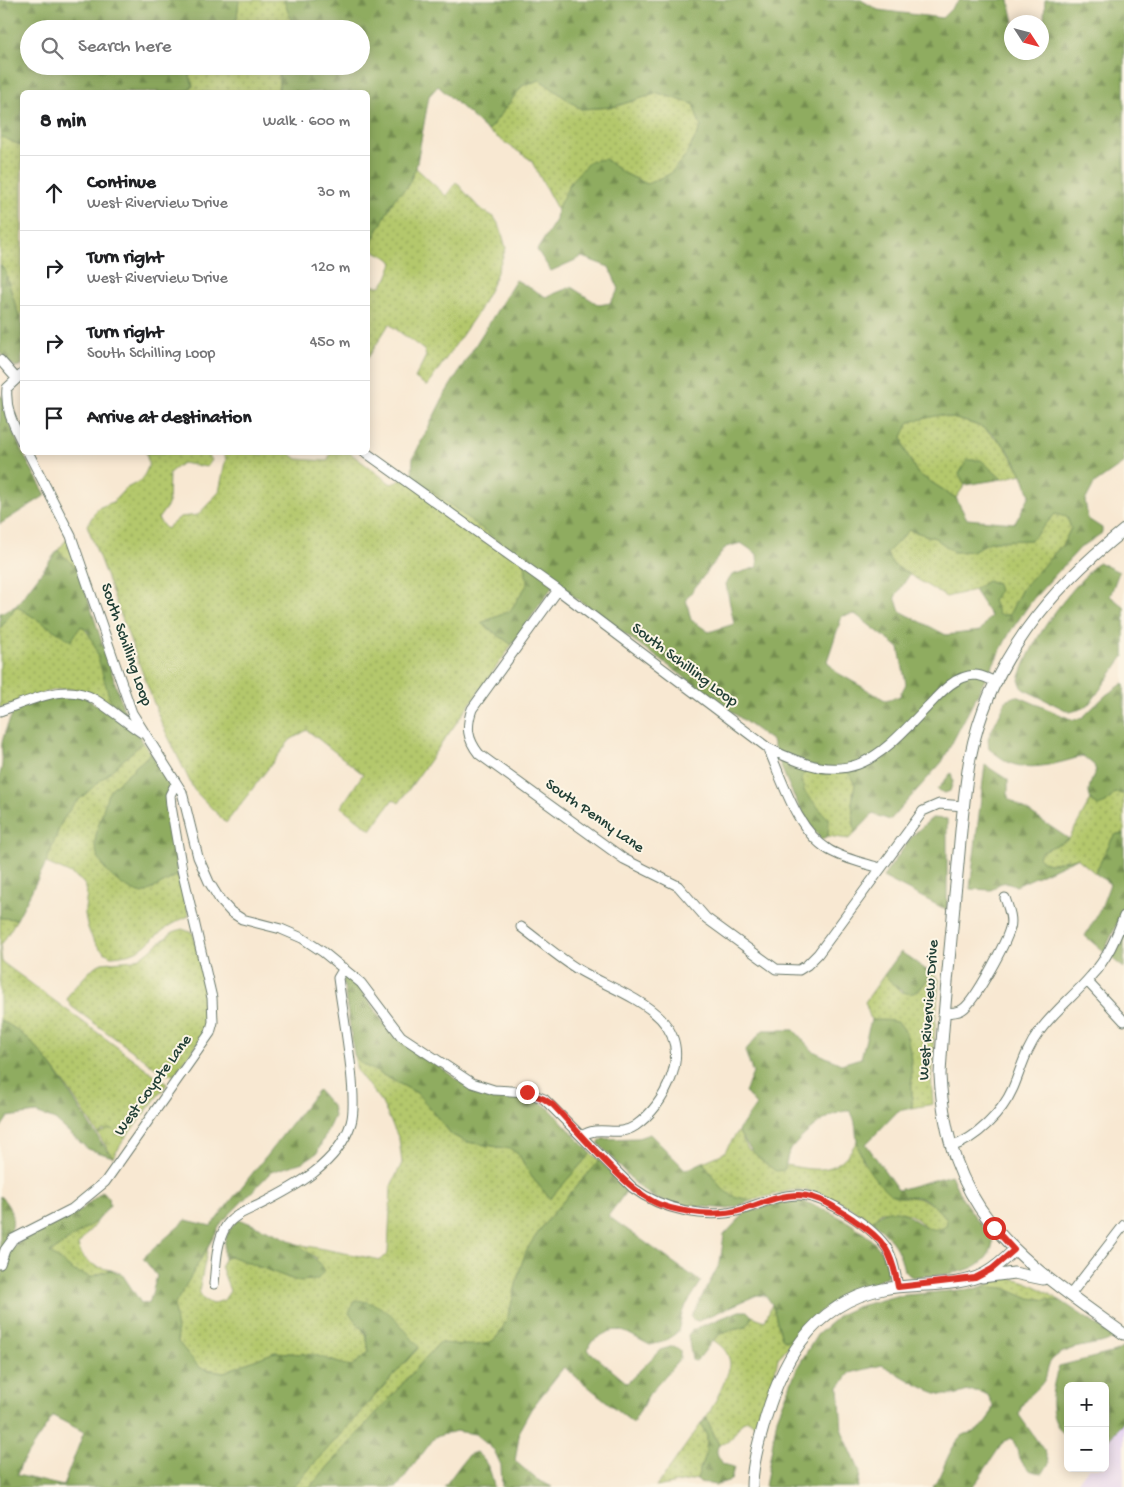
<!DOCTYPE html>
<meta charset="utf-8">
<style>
body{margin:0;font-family:"Gochi Hand",sans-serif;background:#f2f2f2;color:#202124}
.controls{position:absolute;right:15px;bottom:15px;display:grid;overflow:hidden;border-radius:8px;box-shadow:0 2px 12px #0003}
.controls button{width:45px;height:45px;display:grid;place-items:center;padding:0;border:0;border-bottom:1px solid #e0e0e0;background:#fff;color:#202124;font:25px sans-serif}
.compass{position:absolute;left:1004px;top:15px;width:45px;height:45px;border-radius:50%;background:#fff;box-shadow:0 2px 12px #0003;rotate:126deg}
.stop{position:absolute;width:15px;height:15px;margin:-11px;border:4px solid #d93025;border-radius:50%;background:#fff}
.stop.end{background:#d93025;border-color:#fff;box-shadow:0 1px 5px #0008}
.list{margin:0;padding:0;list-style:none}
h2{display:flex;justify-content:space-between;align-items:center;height:65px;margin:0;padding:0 20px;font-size:21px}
h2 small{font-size:16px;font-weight:400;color:#757577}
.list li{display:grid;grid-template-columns:32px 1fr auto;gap:15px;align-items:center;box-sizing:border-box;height:75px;padding:0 20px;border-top:1px solid #e0e0e0}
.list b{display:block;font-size:19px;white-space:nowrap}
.list p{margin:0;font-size:16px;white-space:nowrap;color:#757577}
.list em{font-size:16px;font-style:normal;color:#757577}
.icon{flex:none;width:28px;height:28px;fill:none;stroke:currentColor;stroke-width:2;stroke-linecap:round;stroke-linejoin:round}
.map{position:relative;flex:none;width:1124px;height:1487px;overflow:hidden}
.search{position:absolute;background:#fff;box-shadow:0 2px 12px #0003;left:20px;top:20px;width:350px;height:55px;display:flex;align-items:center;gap:12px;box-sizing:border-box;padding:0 18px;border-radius:28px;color:#757577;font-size:19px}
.panel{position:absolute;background:#fff;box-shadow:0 2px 12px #0003;left:20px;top:90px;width:350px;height:365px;border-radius:8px}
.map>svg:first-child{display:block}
</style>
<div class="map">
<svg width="1124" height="1487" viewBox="0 0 1124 1487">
<defs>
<pattern id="grass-dots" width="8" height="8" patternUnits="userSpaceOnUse" patternTransform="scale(1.25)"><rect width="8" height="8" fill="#b4c86c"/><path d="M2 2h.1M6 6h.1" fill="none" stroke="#92a45a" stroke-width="1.8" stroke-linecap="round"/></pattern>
<pattern id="forest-firs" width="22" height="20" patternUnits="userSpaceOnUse" patternTransform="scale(1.25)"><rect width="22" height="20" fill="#8fac60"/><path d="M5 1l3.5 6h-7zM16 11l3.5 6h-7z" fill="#748d50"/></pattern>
<pattern id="wetland-marsh" width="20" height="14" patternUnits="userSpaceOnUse" patternTransform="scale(1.25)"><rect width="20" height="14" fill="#b4c86c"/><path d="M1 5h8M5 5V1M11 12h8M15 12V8" fill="none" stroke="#92a45a"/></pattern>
</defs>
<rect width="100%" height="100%" fill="#fcf5e5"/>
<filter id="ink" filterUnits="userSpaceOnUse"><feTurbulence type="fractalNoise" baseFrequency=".02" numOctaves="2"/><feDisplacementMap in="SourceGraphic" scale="10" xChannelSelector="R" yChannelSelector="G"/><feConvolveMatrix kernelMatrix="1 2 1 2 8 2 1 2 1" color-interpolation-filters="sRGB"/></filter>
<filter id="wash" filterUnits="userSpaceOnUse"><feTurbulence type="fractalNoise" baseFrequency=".0096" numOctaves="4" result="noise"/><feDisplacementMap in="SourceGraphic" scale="20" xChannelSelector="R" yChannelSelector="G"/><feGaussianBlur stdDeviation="1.12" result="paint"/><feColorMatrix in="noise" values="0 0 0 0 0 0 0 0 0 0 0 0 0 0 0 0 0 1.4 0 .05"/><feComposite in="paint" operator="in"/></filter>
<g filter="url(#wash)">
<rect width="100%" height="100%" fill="#f8e8d2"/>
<path fill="#e5d3f1" d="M1124,1420V1487H1080L1076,1484L1088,1468H1105V1445Z"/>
<path fill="url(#grass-dots)" stroke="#6a8250" d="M239,0H284L294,29H231L237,17Z
M187,66H279V92H185L193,86Z
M540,80L581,109L613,107L658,93L693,104L701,127L686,155L670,174L647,184L622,172L605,159L572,180L557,209L531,160L488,131L523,85Z
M0,136L22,146V326L5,272L0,264Z
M416,168L446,196L456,182L479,208L494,217L500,227L506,248L492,285L478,312L427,386L415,378L426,356L424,350L389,324L368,358V286H381L387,278L393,263L390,259L369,248L394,197L407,187Z
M940,414L982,427L1003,444L1022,474L1002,479L981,461L959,474L965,485L956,498L917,473L905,450L902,436L909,422Z
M146,453H207L212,460L207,467L182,463L169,473L168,505L158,519L166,529L180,517L198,515L219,492L226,458L222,453H254L263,455L266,453H289L297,459L327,461L331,453H350L391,484L412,476L525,561L527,585L510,611L481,623L512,645L399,803L393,799L371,830L341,807L363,774L307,730L290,740L226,823L194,790L161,722L87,525L98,508L113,502L125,489L142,480L149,465Z
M1055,514L1067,517L1071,528L1063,544L1022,589L1009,615H999L993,601L999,591L987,581L974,590L946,597L892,564L887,553L909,530L935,538L954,552L972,551L992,541L1031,540Z
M67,539L79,571L58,550Z
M16,606L70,640L81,626C99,639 106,685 112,707C70,674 45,694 0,708V629Z
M143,742L151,753L111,789L107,796L143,894L178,875L189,916C182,919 174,922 168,927C143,944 145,954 111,956C95,949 87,931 85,914C84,905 90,891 84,884C76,874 57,868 46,863L61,823L72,806Z
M807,769L821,774L848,772L855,784L852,803L855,833L849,839L828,836L829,820L804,791L802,778Z
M1115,793L1124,794V834H1117L1113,837L1095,873L1077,858L1049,864L1042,861L1039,857L1041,852L1069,839L1091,799L1093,803H1106Z
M0,918L17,919L0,947L2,962L167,1084L125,1138L114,1130H103L98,1134C73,1097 41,1039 0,1020Z
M182,929L193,933L208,998L209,1021L206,1032L174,1075L163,1073L72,1007L67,1000L70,992L94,967L102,963L133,960L144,955L173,932Z
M932,974L939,979L931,1076L933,1104L912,1108C911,1089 915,1033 898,1023C891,1019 879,1021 871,1020L865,1002L884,975L901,992H918Z
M354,1055L362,1064L417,1093L452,1135L467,1142L511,1149L519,1155L531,1176L550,1199L591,1153L599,1160C578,1186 552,1211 533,1240C513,1268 516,1317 495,1339C483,1350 454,1344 439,1343L310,1487H293L419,1347L349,1313L366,1334L369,1352L351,1367L315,1355L275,1352L224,1372L199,1368L178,1342L173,1306L208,1247L199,1291L203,1299L212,1304L224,1300L230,1291L221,1266L224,1259L230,1256L297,1281L317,1258L292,1243L381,1260L388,1253L391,1186L402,1163L399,1139L382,1103L357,1071Z
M738,1131L748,1149L784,1170L786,1165C821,1172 838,1174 857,1141L863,1162L898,1197C924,1197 930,1200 947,1220V1226C926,1239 923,1217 905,1213C898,1211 889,1212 881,1212L872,1221C850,1207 829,1193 803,1190C779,1188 745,1211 726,1193C717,1185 710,1172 703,1162L724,1153Z
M99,1219L78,1245C82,1262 95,1267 111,1270L91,1277L74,1271L50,1253Z
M1004,1278C1027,1278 1042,1290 1061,1301L1027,1298L1004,1288L972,1290Z
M772,1304L782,1338L787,1341L794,1340L778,1358L771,1392L755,1438L756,1426L748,1420L742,1422L731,1439L719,1445L706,1417C712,1410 730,1372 730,1364C729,1352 722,1346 713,1340C716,1337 720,1334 723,1333C735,1327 748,1332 752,1316L765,1321Z
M701,1424L707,1436L706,1451L697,1479L656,1487Z"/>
<path fill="url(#forest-firs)" stroke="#57744a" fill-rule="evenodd" d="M0,0H239L237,17L231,29H29V66H187L193,86L185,92H22V146L0,136Z
M284,0H861L878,10L942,18L960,0H1009L1014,22H1012V52H1042V23L1044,20L1045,0H1124V463L1094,484L1085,501L1088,519L1102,528V533L1080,548L1033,599L1010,632L942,762L890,820L873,814L855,833L852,803L855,784L848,772L821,774L807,769L802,778L804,791L829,820L828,836L821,840C798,810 784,777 772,741L555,583L512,645L481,623L510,611L527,585L525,561L412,476L413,458L445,394L516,280L546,297L571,287L599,305L610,303L619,289L609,267L582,257L551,271L537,250L556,220L557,209L572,180L590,161L605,159L622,172L647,184L670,174L686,155L701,127L693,104L658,93L613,107L581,109L540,80L523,85L488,131L438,86L429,96L416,168L407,187L395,198L368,248V92H279V66H361V29H294ZM940,415C953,419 968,421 981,427C1007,439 1021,470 1030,495L1015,523L967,519L956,498L917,473L905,450L902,437L909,422ZM1055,514L1067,517L1071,528L1063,544L1022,589L1009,615H999L993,601L999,591L996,582L987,581L974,590L991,616L980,631L946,635L900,611L895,597L910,574L892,564L887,553L909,530L935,538L954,552L972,551L992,541L1031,540ZM741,543L757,554L758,567L732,575L726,584L734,624L709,632L691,620L686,599L726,547ZM855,614L899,648L906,684L899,697L885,700L836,672L827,661L842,616Z
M0,265L5,271L22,326V365L16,367L5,360L0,352Z
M0,395L4,398L7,418L22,452L46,495L0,524Z
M967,460H981L1002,479L965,485L959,474Z
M58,550L79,571L126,717L112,707L95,647L88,631L81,626L71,641L16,606L0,629V613L16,606Z
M1098,562L1119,572L1110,596L1124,607V656L1091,702L1081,709L1070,712L1023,689L1019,680C1034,633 1065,597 1098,562Z
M1124,683V794L1115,793L1106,803L1098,806C1083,797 1090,783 1096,771L1094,765L1083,756C1063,762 1029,773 1008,762C1002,759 995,753 989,749L988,738L1007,699L1017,696L1073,720L1083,717L1106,695Z
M77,695L86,698L137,733L143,742L72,806L61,823L46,863L17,919L0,918V774C4,763 1,754 2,743C4,732 10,720 14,709L60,696Z
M151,753L169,784L166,796L178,875L143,894C122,889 98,869 95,846C94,834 104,809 107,796L111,789Z
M985,765L1008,780V798L1069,839L1041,852L1039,857L1042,861L1049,864L1077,858L1016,886C1006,880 999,882 992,890L970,889Z
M951,773L953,782L950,791L945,793L937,790Z
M932,818L947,819V910L883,877L913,835Z
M1117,834H1124V908L1104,952L1085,936L1101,908L1110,884L1095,873L1113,837Z
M1124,924V968L1109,956Z
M901,952L932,974C911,1002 908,998 884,975Z
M345,974L359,987L388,1029L400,1040L467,1086L489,1095L527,1097L539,1101L551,1110L591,1153L550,1199L531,1176L519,1155L511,1149L467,1142L452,1135L417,1093L362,1064L354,1055L343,980Z
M0,1020C51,1043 77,1115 113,1157L88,1149L55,1120L36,1113L8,1117L0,1129Z
M871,1020C879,1021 891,1019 898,1023C915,1033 911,1089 912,1108L898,1111L866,1144L898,1190L951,1175L961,1197L993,1242C988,1277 939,1274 912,1277L904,1271C899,1246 890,1238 872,1221C905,1189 920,1243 946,1226L947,1220C940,1211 929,1198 917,1197C907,1195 897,1200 888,1192C873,1179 860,1160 857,1140C855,1129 857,1121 850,1111C832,1109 800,1136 790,1151C786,1157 787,1163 784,1170L776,1171C759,1160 749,1149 738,1131L756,1105L745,1092L753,1073L745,1051L763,1030H794L813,1051L841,1064L861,1058Z
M318,1090L332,1106L334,1116L317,1153L303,1162L271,1172L222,1222L174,1306L178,1342L200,1368L224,1372L275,1352L315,1355L351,1367L369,1352L366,1334L349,1313L355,1300C389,1303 399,1324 419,1347L293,1487H0V1286L3,1270L9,1252L18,1242L77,1213L103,1191L109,1198L110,1205L99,1219L50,1253L74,1271L91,1277L111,1270L122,1274L141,1303L149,1304L157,1276L143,1258L186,1220L211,1226ZM53,1416L84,1432L63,1486L17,1475L21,1464Z
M650,1134L686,1170L703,1162C722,1188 720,1196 754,1200L729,1209L671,1204L654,1198L637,1185L598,1143L602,1139L638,1138Z
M599,1160L628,1189L608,1216L701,1282L683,1310L678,1332L663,1342L650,1345C620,1330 619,1322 590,1343L588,1350L627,1383L660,1350L674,1346L680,1350V1359L649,1394L633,1423L564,1367L531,1409L520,1429L515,1461L536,1479L552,1487H502L501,1465L494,1450L475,1434L456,1431L435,1437L397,1487H310L439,1343C454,1343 483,1350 495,1339C516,1317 513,1268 533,1240C552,1211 578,1186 599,1160Z
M0,1196C20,1215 13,1233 0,1254Z
M802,1201C830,1210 875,1232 886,1261C888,1265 887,1272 887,1276C864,1290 843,1293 821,1311C809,1320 801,1338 786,1341L782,1338L772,1304L766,1296L757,1295L698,1321L693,1320L691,1317L720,1263L724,1235L745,1213L778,1203Z
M239,1219C267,1231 309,1242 324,1271L317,1280L297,1281L230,1256L224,1259C223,1241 226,1231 239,1219Z
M991,1287L1004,1288L1027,1298L1061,1301L1116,1338C1096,1347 1065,1344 1051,1361C1046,1367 1048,1376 1043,1382C1033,1396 1023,1396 1019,1415L1045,1452L1049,1463L1043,1473C1019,1472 1021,1456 1012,1438L1004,1441L973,1487H933C944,1471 948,1449 962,1436C966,1433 971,1433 976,1431C986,1426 990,1416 993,1406L988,1395C966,1385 965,1396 946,1395C929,1394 898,1373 882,1365L850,1373L839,1387L842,1431L860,1472L858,1487H765L777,1418L797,1368L817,1335L841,1314L856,1307L896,1296Z
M739,1311H747L752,1316C749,1332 736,1327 724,1332C711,1338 706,1352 696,1361L692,1360L688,1335L692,1330Z
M1124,1347V1420L1105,1445V1386H1068V1437C1045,1421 1051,1389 1059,1366L1115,1352Z
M706,1417L719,1445C714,1452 719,1457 723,1464L734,1467L731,1480L715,1485L700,1482L697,1479L706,1451L707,1436L701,1424Z
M476,1452C488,1462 491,1471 494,1487H444L468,1455Z"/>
<path fill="url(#wetland-marsh)" stroke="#6a8250" d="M110,1129L114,1130L125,1138L113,1157L98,1134Z"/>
</g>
<g filter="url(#ink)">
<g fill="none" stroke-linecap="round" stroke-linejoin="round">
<defs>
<path id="street" d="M0,360L16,378
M22,374L7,388C5,409 13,424 22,442
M28,452L71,536L132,713L182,792L198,857L209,882L220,900L231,912L242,919L281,929L302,938L323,952L361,983L401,1036L472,1083L494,1090L527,1092L544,1099L633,1188C661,1209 707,1220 741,1210C760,1204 780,1194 800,1195C827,1197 874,1227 888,1250C894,1262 896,1274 898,1287
M365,452L558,590L768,748C851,790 874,763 931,703C943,690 956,676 975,675C982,675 990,680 997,682
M558,590L472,709C466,727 467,739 479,754L624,859L678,886L706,918L776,969L799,970L807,965L818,954L923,811L939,804L964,806
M0,711C29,702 65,681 94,699C111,709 125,722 142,733
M768,748C783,781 796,830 829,850C844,859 864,863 880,868
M521,927C540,941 559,958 579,970C621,995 695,1013 671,1078C664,1097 652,1114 635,1126C617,1138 599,1124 582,1136
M1087,981L1124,1021
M945,1013C951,1012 958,1013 963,1009C975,1001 1006,943 1010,928C1013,918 1008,907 1005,898
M951,1147C977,1138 1002,1113 1013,1088C1021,1069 1026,1049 1039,1032C1054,1011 1074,996 1091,976C1107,959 1116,938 1124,916
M0,1264L5,1250L13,1239L72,1209L105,1182L210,1033L213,1022L212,998L182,870L171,806L170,795L176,783
M214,1284C216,1266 216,1244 225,1228C231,1216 248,1210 259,1205C295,1187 338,1164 351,1123C359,1097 342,1010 338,978L344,968
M1070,1295L1124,1225"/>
<path id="secondary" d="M1124,530C1049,590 989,662 970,758C962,803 960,849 955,894C950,954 943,1015 940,1075C948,1216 1020,1259 1124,1334
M982,1277L1014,1273L1043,1279
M752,1487C752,1469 757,1448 762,1431C779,1365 810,1304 883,1289C914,1283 957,1288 984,1274C995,1268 1005,1259 1014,1250"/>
</defs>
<use href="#street" stroke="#6b796b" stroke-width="11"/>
<use href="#secondary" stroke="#6b796b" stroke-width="13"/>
<use href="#street" stroke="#fff" stroke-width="9"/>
<use href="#secondary" stroke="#fff" stroke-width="11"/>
</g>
</g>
<g fill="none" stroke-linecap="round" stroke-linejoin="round" filter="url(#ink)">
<path stroke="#d93025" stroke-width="6" d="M527,1092L544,1099L553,1105C578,1131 629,1194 661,1205C684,1213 717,1217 741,1210C760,1204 779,1195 799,1195C820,1196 838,1209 854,1220C884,1239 892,1252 898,1287L975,1278L992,1269L1014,1250L994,1228"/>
</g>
<g text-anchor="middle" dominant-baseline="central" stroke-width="4" stroke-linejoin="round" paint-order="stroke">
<g font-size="16" fill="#1f3d34" stroke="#fcf5e5">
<text transform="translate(125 645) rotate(71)">South Schilling Loop</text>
<text transform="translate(684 666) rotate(37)">South Schilling Loop</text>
<text transform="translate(594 817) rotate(35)">South Penny Lane</text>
<text transform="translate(930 1010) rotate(-86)">West Riverview Drive</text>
<text transform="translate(154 1086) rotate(-54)">West Coyote Lane</text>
</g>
</g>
</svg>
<div class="controls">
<button>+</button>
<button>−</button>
</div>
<svg class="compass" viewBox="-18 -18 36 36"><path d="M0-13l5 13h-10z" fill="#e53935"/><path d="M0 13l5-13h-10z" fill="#757577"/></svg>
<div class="stop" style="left:994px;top:1228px"></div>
<div class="stop end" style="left:527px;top:1092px"></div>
<div class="search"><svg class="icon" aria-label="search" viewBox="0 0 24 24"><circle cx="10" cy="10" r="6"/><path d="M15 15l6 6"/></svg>Search here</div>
<section class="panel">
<h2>8 min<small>Walk · 600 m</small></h2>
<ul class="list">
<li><svg class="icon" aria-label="ahead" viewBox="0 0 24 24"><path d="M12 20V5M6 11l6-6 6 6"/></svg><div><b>Continue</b><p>West Riverview Drive</p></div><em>30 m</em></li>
<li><svg class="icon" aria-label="right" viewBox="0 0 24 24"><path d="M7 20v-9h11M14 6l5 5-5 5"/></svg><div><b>Turn right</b><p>West Riverview Drive</p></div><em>120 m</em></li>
<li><svg class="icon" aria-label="right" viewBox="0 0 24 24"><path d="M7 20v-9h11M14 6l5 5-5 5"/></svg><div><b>Turn right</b><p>South Schilling Loop</p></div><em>450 m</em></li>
<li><svg class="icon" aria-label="arrive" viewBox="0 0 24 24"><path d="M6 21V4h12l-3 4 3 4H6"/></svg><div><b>Arrive at destination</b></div></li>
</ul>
</section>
</div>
